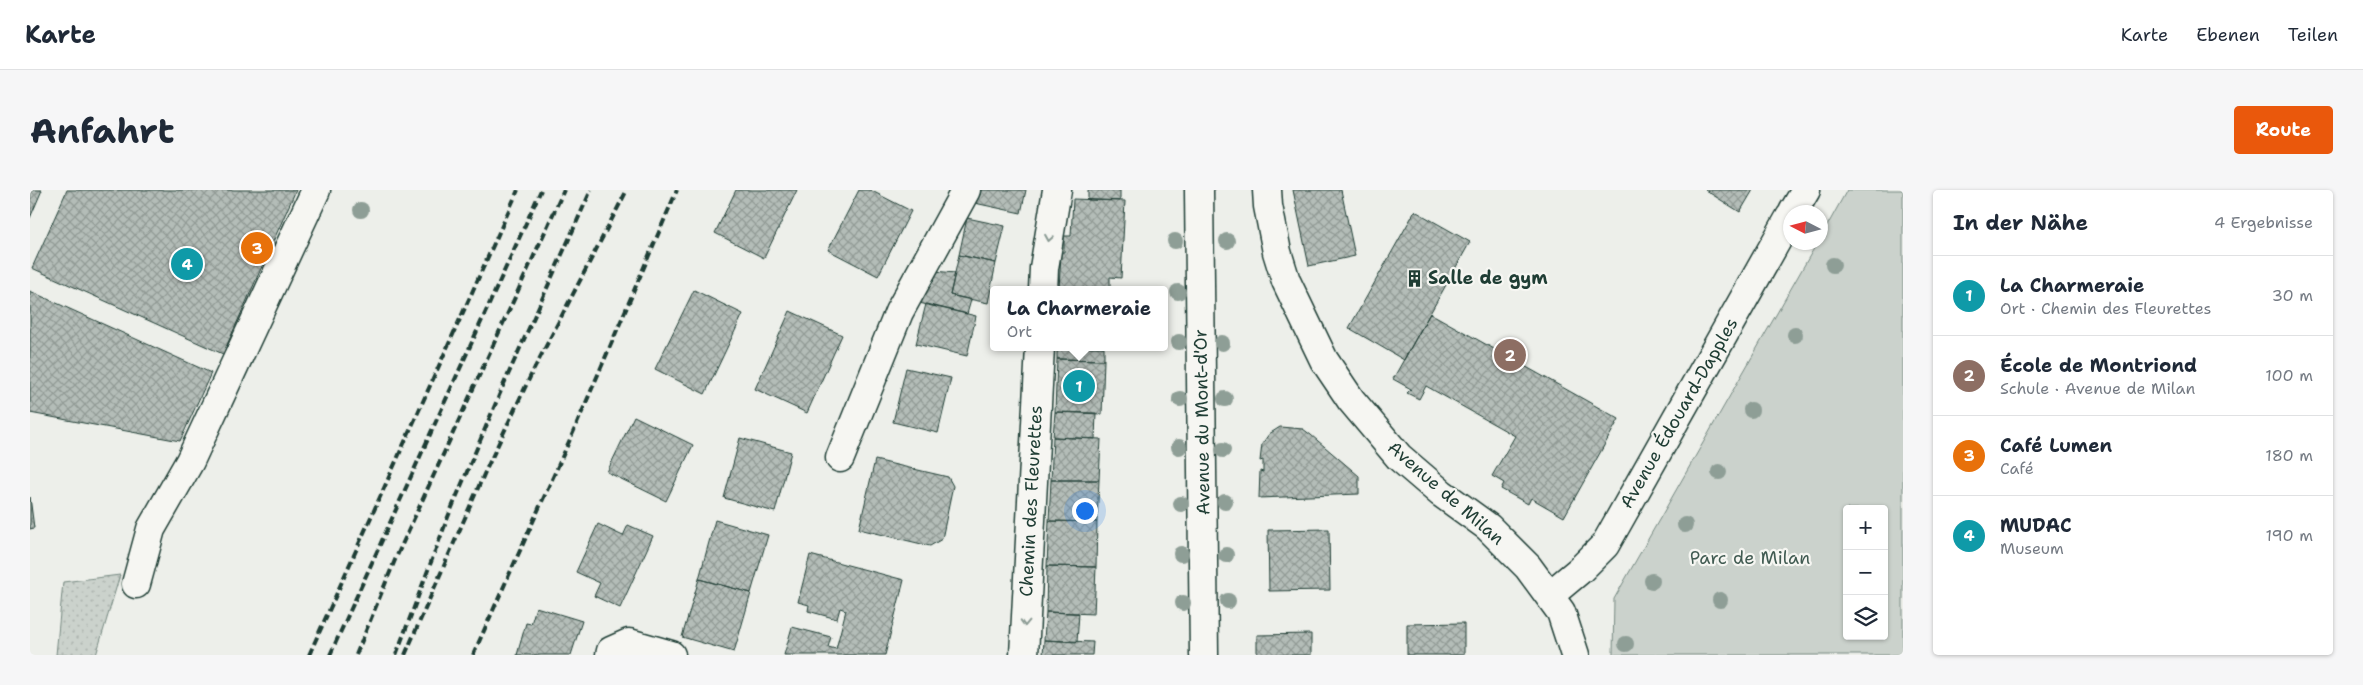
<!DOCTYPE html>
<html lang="de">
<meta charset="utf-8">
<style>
body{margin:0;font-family:"Shantell Sans",sans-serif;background:#f6f6f7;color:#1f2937}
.controls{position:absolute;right:15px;bottom:15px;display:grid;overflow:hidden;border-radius:5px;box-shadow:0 1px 4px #0004}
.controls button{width:45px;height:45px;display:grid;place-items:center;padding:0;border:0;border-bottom:1px solid #e0e1e3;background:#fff;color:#1f2937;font:25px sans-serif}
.compass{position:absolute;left:1753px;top:15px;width:45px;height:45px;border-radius:50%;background:#fff;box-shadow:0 1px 4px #0004;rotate:276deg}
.you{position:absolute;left:1054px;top:320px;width:18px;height:18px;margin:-12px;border:4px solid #fff;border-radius:50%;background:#1a73e8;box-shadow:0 0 0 8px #1a73e833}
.badge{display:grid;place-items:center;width:32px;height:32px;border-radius:50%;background:#ea580c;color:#fff;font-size:16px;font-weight:700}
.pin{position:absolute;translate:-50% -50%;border:2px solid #fff;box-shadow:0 1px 5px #0006}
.popup{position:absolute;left:960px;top:96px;width:178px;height:65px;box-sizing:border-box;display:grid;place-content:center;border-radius:5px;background:#fff;filter:drop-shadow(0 1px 4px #0005);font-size:16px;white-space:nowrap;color:#747a83}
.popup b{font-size:19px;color:#1f2937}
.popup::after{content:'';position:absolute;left:50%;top:100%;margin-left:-10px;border:10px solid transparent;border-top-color:#fff}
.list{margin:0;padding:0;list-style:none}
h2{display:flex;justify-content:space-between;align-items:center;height:65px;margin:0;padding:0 20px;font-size:21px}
h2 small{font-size:16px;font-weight:400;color:#747a83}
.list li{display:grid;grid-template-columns:32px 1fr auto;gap:15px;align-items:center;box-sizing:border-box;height:80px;padding:0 20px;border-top:1px solid #e0e1e3}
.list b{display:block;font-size:19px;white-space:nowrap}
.list p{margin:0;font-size:16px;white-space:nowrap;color:#747a83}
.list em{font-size:16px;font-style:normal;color:#747a83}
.icon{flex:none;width:28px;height:28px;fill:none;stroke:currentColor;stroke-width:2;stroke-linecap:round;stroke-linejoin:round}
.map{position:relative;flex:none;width:1873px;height:465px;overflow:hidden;border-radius:5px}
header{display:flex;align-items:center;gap:30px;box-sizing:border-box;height:70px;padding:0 25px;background:#fff;border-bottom:1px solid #e0e1e3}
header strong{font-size:24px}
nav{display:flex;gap:28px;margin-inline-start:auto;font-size:18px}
.intro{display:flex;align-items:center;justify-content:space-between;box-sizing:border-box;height:120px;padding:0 30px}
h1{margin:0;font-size:35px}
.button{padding:12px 22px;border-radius:5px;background:#ea580c;color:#fff;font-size:18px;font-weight:700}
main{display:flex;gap:30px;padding:0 30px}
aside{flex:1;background:#fff;border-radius:5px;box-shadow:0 1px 4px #0004}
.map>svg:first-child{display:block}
</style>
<header>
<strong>Karte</strong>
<nav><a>Karte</a><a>Ebenen</a><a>Teilen</a></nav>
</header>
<div class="intro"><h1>Anfahrt</h1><a class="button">Route</a></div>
<main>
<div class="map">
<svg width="1873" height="465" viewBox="0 0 1873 465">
<defs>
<pattern id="grass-dots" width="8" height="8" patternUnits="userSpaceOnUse" patternTransform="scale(1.25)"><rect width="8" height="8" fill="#cbd2cc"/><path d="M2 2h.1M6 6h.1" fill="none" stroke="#aeb5b0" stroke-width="1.8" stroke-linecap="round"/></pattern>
<pattern id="building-cross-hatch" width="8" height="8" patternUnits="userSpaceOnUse" patternTransform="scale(1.25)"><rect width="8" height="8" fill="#b4bdb8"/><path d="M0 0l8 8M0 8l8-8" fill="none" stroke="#929b96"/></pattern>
</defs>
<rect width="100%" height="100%" fill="#edefea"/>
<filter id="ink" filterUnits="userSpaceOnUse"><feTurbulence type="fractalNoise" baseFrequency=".02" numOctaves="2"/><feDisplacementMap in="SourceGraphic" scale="10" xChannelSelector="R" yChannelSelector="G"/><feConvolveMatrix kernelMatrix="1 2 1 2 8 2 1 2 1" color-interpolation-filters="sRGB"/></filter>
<g filter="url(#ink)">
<path fill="url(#grass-dots)" stroke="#758880" d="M90,385L66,465H26L33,392Z"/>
<path fill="#cbd2cc" stroke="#758880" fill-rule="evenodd" d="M1817,0H1873V465H1583L1584,409L1787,53L1790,52L1791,47ZM1817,319H1854V446H1817Z"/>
<path fill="url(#building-cross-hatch)" stroke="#1f3d34" d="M0,0H12L0,28Z
M37,0H266L193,164L2,78Z
M706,0H767L734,68L685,43Z
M829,0H840L881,21L848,86L798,60Z
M946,0H996L991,23L940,12Z
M1058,0H1090V11L1058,10Z
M1263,0H1311L1325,66L1279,76Z
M1675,0H1723L1710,22Z
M1043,9L1095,11L1091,88L1080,87V100H1029L1031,62H1034V46H1041Z
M1385,21L1440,52L1374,170L1319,138Z
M937,28L975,36L966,73L929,65Z
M929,65L966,73L958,113L920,105Z
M904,81L925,83L920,105L941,110L937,124L889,113Z
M664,100L713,124L675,204L625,179Z
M0,101L181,183L150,251L0,223Z
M896,114L946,126L937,166L886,154Z
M760,121L812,145L777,223L725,199Z
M1400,123L1589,229L1534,327L1501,308L1498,314L1471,299L1474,293L1462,286L1485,246L1396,196L1389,209L1377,203L1381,199L1363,189Z
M1027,157H1074V170L1027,169Z
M1027,169L1074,170L1072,224L1025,222Z
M876,178L921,188L908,243L863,232Z
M1025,222L1066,223L1065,249L1023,247Z
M604,226L663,255L636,311L577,282Z
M1250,237L1273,239L1281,245L1329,286V304L1229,308L1230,281L1233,282V270L1230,271L1232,254L1239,244Z
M1023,247L1071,249L1069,290H1021Z
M710,248L761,262L745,322L694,308Z
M845,270L918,287L923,296L912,349L900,356L829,339Z
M1021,290H1069L1067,332L1019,331Z
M0,307L4,338L0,339Z
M685,330L738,345L721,403L669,389Z
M1019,331L1067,332L1066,377L1017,376Z
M568,334L593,346L598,335L623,346L590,418L564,406L570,393L546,382Z
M1299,339L1300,400L1239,401L1238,340Z
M780,365L874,390L855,465H754L762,437L801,447L798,457L806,459L816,420L810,418L807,429L778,421L779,415L768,412Z
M1017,376L1066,377L1064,424L1016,422Z
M669,389L721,403L704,462L652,447Z
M506,417L552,431L541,465H487L496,433L501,434Z
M1016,422L1049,423L1047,452L1014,450Z
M1434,433V465H1377V434Z
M1281,444V465H1227V445Z
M1014,450L1063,452L1062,465H1013Z"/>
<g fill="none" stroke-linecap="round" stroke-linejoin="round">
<defs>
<path id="street" d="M1763,22L1776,0
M1013,100L1014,78L1027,0
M810,268L869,122L936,0
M106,394L121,339L160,271L286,0
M1520,405L1550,380L1575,355L1760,27
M580,465L581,461L599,453L641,465
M994,465L1010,157"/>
<path id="secondary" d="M1169,0L1174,465
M1237,0L1238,16L1247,62L1256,91L1294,170L1321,210L1369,267L1411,303L1458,337L1498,377L1531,422L1545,465"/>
</defs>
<use href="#street" stroke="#1f3d34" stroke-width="31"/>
<use href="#secondary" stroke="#1f3d34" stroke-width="31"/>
<use href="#street" stroke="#f6f6f2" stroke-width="28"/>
<use href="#secondary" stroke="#f6f6f2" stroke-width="28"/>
<path stroke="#1f3d34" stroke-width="4" stroke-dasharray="8 4" stroke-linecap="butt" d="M279,465L488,0
M300,465L511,0
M326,465L365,370L534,0
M366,465L418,327L473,196L561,0
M375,465L455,282L501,185L597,0
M443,465L546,236L647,0"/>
</g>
<g fill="#8e9e96">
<circle cx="331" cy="20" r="8"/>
<circle cx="1145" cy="51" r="8"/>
<circle cx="1197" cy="51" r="8"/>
<circle cx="1803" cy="75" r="8"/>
<circle cx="1148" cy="102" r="8"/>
<circle cx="1765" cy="145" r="8"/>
<circle cx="1149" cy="152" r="8"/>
<circle cx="1192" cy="153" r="8"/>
<circle cx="1150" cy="209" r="8"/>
<circle cx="1195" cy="209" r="8"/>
<circle cx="1721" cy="220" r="8"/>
<circle cx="1149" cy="257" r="8"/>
<circle cx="1193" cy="260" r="8"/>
<circle cx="1689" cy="282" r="8"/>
<circle cx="1195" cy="312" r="8"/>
<circle cx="1151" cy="314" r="8"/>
<circle cx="1655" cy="335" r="8"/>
<circle cx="1151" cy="364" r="8"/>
<circle cx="1196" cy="365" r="8"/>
<circle cx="1622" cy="391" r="8"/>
<circle cx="1690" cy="410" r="8"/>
<circle cx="1198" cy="411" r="8"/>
<circle cx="1153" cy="413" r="8"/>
<circle cx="1596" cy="454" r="8"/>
</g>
<defs><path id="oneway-chevron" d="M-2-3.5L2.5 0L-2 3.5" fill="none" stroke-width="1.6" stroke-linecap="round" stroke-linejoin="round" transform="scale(1.25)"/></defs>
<g stroke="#8a9a93">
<use href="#oneway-chevron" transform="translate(1019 48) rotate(99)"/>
<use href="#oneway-chevron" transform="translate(995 433) rotate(92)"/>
</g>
</g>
<defs>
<symbol id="building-bare" viewBox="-9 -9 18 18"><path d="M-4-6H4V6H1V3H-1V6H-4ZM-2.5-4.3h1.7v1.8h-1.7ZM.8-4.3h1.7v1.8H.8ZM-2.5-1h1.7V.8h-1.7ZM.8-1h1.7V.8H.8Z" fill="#1f3d34" stroke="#f6f6f2" stroke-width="2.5" paint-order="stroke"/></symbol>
</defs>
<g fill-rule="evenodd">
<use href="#building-bare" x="1372" y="76" width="25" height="25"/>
</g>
<g text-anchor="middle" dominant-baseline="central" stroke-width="4.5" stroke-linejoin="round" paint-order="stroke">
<g font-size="18" font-weight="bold" fill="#1f3d34" stroke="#f6f6f2" text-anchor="start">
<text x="1398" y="88">Salle de gym</text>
</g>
<g font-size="18" fill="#1f3d34" stroke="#f6f6f2">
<text transform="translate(1649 223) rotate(-60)">Avenue Édouard-Dapples</text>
<text transform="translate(1172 232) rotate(-91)">Avenue du Mont-d'Or</text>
<text transform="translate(1416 303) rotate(41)">Avenue de Milan</text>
<text transform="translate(1001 311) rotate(-87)">Chemin des Fleurettes</text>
</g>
<g font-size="18" fill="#415b52" stroke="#f6f6f2">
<text x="1720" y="368">Parc de Milan</text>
</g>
</g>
</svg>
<div class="controls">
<button>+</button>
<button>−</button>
<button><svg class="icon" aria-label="layers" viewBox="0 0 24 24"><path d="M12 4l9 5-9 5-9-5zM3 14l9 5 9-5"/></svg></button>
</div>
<svg class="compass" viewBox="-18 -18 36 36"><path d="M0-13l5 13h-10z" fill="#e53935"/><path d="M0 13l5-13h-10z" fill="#747a83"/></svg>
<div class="you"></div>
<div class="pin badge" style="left:1049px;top:196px;background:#0f9aa8">1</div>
<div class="popup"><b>La Charmeraie</b>Ort</div>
<div class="pin badge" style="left:1480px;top:165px;background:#8d6e63">2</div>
<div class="pin badge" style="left:227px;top:58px;background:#e8710a">3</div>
<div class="pin badge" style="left:157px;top:74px;background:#0f9aa8">4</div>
</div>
<aside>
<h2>In der Nähe<small>4 Ergebnisse</small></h2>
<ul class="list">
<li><span class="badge" style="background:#0f9aa8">1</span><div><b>La Charmeraie</b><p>Ort · Chemin des Fleurettes</p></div><em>30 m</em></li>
<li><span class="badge" style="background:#8d6e63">2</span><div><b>École de Montriond</b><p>Schule · Avenue de Milan</p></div><em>100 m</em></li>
<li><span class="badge" style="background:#e8710a">3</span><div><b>Café Lumen</b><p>Café</p></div><em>180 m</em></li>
<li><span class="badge" style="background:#0f9aa8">4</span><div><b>MUDAC</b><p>Museum</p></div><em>190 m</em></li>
</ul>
</aside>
</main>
